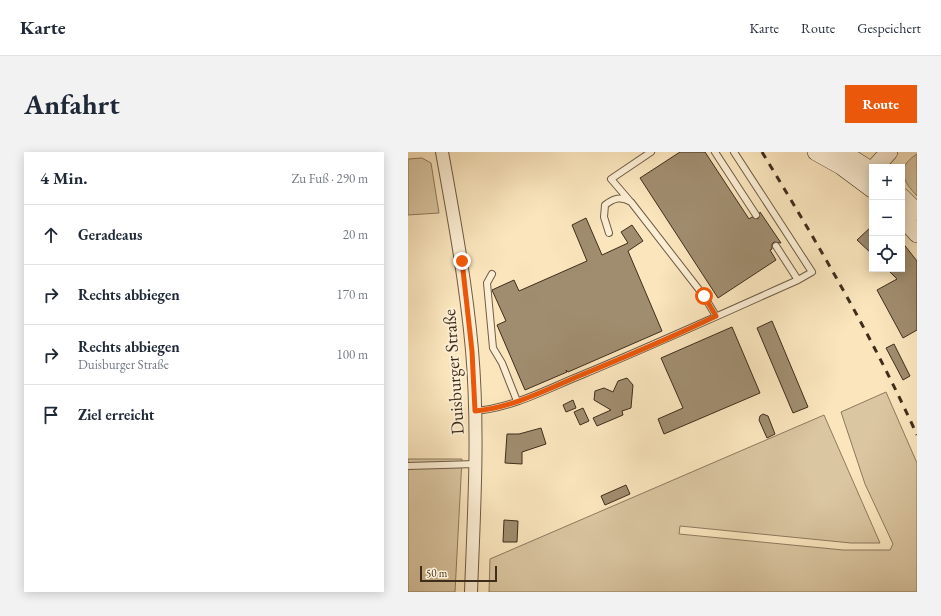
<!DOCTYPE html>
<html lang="de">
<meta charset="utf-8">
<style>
body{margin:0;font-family:"EB Garamond",serif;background:#f2f2f3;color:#1f2937}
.controls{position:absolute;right:12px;top:12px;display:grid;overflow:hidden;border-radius:0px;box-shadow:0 2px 10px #0003}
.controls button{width:36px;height:36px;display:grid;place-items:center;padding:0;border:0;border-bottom:1px solid #e0e1e3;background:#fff;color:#1f2937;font:20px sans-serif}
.scale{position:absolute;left:12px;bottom:10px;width:77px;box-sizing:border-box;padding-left:4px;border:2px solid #3f2d1b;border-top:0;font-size:11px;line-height:14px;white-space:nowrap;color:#3f2d1b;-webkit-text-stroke:3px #fceed4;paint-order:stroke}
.stop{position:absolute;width:12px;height:12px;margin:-9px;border:3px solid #ea580c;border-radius:50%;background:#fff}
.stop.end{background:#ea580c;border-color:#fff;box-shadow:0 1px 4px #0008}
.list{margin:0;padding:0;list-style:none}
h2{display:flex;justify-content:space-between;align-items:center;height:52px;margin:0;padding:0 16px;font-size:17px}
h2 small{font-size:13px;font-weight:400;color:#747a83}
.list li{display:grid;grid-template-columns:26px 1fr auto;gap:12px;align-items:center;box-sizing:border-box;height:60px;padding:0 16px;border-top:1px solid #e0e1e3}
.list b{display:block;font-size:15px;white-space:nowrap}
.list p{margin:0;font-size:13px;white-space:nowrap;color:#747a83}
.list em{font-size:13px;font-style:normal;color:#747a83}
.icon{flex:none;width:22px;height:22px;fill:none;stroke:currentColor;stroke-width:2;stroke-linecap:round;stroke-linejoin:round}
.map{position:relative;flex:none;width:509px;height:440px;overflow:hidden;border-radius:0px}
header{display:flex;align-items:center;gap:24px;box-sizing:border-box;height:56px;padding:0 20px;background:#fff;border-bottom:1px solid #e0e1e3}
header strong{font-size:19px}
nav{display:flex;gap:22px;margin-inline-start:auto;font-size:14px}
.intro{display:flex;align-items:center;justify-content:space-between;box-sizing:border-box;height:96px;padding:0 24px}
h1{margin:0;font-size:28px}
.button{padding:10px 18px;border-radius:0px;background:#ea580c;color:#fff;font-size:14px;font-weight:700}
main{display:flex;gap:24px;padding:0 24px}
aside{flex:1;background:#fff;border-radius:0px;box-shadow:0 2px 10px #0003}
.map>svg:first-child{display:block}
</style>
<header>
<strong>Karte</strong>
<nav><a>Karte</a><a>Route</a><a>Gespeichert</a></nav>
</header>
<div class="intro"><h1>Anfahrt</h1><a class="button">Route</a></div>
<main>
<aside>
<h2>4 Min.<small>Zu Fuß · 290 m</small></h2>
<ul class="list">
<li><svg class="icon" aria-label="ahead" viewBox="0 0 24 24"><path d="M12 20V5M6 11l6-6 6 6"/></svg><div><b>Geradeaus</b></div><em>20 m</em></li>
<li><svg class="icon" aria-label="right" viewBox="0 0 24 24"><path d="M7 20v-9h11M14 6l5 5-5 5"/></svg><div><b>Rechts abbiegen</b></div><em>170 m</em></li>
<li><svg class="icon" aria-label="right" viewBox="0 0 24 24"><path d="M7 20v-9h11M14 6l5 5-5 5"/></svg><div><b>Rechts abbiegen</b><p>Duisburger Straße</p></div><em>100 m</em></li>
<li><svg class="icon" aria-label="arrive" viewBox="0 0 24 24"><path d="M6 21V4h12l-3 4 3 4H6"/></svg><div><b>Ziel erreicht</b></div></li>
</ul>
</aside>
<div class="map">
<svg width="509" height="440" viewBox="0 0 509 440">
<rect width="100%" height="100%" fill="#fae5bd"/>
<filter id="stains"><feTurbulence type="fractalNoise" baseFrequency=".005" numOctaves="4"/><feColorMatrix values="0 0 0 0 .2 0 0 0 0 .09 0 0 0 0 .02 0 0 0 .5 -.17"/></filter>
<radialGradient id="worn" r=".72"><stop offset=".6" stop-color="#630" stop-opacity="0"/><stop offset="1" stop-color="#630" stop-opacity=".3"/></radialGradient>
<path fill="#dac6a1" stroke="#8c7a5e" d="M509,2V44C495,29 487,16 509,2Z
M14,6L23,11L31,61L0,63V7Z
M478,240L509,311V440H81L82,407L416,263L472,391H443L272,374L271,382L435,398H482L485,392L457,332L433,260Z
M0,307H54L47,440H0Z"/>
<path fill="#a08d6f" stroke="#3f2d1b" d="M272,0H297L341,67L344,65L350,67L352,60L373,91L366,90L364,92V97L362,98L368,108L310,146L232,26Z
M178,66L194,103L220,91L213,80L224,73L235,89L220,99L254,179L160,220L158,218L159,220L117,238L89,173L98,169L84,138L106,128L111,139L179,109L164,73Z
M464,74V102L449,88Z
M494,90L509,109V178L495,186L469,138L489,127L479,117H494Z
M364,169L400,255L385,261L349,176Z
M324,175L352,241L256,282L250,267L275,256L253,206Z
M486,192L502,224L495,228L478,196Z
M219,226L225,233L223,256L214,259L215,263L189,274L185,266L203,258L186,248L187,239L196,236L205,240L210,229Z
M165,248L168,256L158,260L155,253Z
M175,256L181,269L172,273L166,260Z
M355,262L360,264L367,282L359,286L351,268L352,264Z
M133,276L138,292L114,300V312L97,311L99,282H111Z
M218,333L222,342L197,353L193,344Z
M96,368L110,369L109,390H95Z"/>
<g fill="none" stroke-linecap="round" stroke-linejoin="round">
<defs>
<path id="lane" d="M307,0L348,63
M326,0L404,120L390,128
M221,48L203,27L243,0
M201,81L196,65L197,53C206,46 213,44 223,50L296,144L308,164
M84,122L79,131L85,196L94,211L109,249
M67,259C105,256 141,236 176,222C248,192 318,160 390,128L368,94
M0,314L68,312"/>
<path id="street" d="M34,0C46,66 58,131 64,198C71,279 66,359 63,440"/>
<path id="secondary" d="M408,0L433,14L464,37
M434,0L464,19
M467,15L481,0
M494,45L509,60
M494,65L509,82"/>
</defs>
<use href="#lane" stroke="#6e5b44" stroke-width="8"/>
<use href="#street" stroke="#6e5b44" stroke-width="14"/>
<use href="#secondary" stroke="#3f2d1b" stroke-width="18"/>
<use href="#lane" stroke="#fceed4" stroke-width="6"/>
<use href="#street" stroke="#fceed4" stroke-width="12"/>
<use href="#secondary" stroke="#fceed4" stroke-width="17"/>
<path stroke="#3f2d1b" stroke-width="3" stroke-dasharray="7 7" stroke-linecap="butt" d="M354,0C410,92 464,184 509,283"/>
</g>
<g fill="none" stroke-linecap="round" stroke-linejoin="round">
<path stroke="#ea580c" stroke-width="5" d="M54,109L64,199L67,259C103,256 138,238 171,224C217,205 263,186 308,164L296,144"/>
</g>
<g text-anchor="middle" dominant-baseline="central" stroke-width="4" stroke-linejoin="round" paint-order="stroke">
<g font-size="18" fill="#3f2d1b" stroke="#fceed4">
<text transform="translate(45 220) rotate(-94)">Duisburger Straße</text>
</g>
</g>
<rect width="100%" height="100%" filter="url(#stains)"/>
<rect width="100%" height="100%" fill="url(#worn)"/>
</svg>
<div class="controls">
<button>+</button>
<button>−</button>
<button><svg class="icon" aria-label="locate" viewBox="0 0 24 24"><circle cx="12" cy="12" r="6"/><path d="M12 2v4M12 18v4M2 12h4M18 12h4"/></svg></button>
</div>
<div class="scale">50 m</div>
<div class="stop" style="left:296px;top:144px"></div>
<div class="stop end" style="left:54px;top:109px"></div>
</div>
</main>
